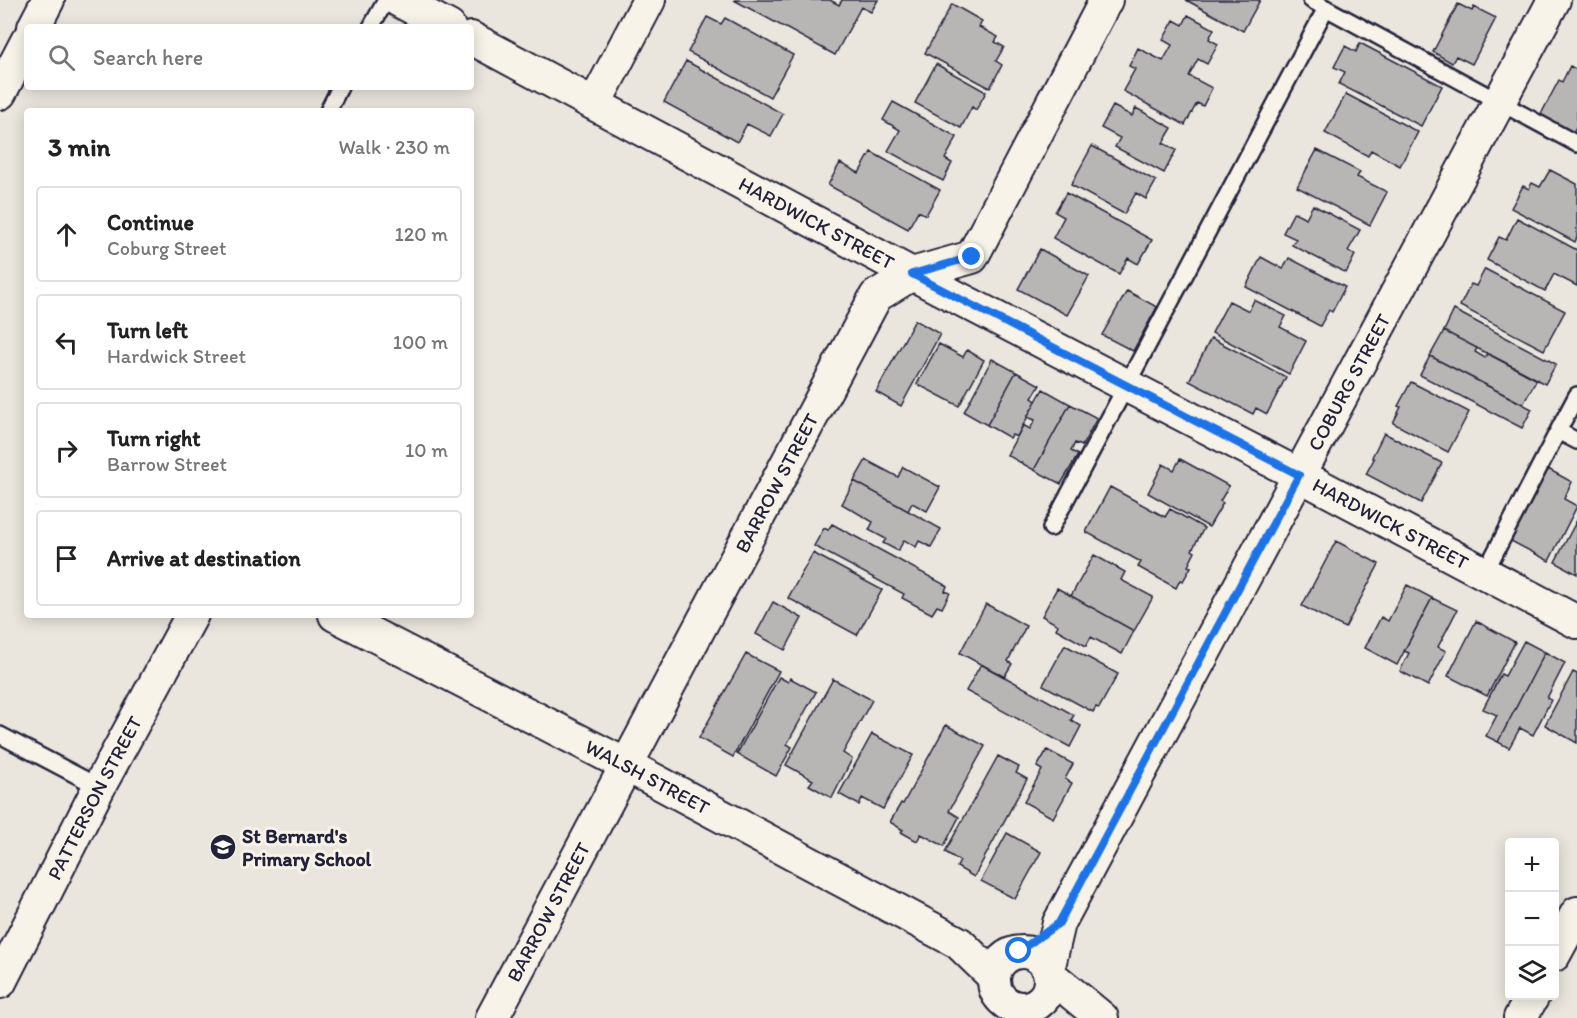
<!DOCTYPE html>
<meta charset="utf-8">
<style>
body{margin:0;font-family:Itim,sans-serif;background:#f6f6f6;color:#222}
.controls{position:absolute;right:18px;bottom:18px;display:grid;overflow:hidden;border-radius:6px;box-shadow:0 3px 15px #0003}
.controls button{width:54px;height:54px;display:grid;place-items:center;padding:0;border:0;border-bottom:2px solid #e0e0e0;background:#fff;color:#222;font:30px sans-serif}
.stop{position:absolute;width:18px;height:18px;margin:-14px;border:4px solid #1a73e8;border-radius:50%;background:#fff}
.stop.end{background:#1a73e8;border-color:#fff;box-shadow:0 2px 6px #0008}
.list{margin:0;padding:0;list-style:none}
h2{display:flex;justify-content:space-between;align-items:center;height:78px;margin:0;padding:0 24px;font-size:26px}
h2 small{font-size:20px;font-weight:400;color:#767676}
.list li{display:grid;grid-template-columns:39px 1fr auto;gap:18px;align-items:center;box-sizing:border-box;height:96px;margin:0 12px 12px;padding:0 12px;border:2px solid #e0e0e0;border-radius:6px}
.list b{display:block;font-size:22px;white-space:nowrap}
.list p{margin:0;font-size:20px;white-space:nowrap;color:#767676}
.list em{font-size:20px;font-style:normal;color:#767676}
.icon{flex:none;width:33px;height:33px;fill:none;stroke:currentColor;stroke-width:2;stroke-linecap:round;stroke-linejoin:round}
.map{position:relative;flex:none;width:1577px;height:1018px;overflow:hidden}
.search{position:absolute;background:#fff;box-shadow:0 3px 15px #0003;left:24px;top:24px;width:450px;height:66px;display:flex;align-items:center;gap:15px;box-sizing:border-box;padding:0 21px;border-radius:6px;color:#767676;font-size:22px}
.panel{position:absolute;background:#fff;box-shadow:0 3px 15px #0003;left:24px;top:108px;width:450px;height:510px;border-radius:6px}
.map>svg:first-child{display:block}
</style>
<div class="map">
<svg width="1577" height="1018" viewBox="0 0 1577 1018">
<rect width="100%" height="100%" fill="#eae6de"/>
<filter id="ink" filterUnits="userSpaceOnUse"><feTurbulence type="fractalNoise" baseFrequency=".0167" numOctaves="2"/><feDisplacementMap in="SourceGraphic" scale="12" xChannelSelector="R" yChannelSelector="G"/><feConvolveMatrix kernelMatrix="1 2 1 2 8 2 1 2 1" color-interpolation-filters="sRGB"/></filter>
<g filter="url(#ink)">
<path fill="#b8b6b5" stroke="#22223b" stroke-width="1.5" d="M734,0H830L839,5L842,0H878L871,12L861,7L835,55Z
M1186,0H1260L1243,31Z
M952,4L982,21L979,27L998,37L995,42L1004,47L996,61L1002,65L990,88L925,53Z
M1458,4L1472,11L1474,7L1496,18L1472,64L1456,56L1452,63L1433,52Z
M1188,15L1214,29L1209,39L1218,44L1207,64L1198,59L1189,76L1212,88L1203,106L1197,103L1185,125L1123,91L1135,69L1129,66L1138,48L1163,61L1172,45L1163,40L1174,20L1183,25Z
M707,17L721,24L725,18L793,55L770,97L688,52Z
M1360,43L1442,86L1421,126L1339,84L1345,72L1334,67L1345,46L1356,52Z
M686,61L783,114L771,136L747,124L737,142L664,102Z
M936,64L986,92L976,110L972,107L961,128L915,103Z
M1570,66L1577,70V125L1572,135L1539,118L1559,80L1562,82Z
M1346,94L1418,132L1400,166L1371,150L1368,156L1325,133Z
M893,102L957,137L945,159L952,163L943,181L888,151L900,130L883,120Z
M1113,106L1132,116L1136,108L1172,128L1163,143L1176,150L1164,173L1115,147L1120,138L1101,128Z
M1092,146L1156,181L1146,199L1136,193L1124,214L1071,185Z
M1317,150L1360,172L1357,177L1387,192L1370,225L1297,187Z
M871,152L940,190L926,215L918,211L908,229L828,185L840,163L859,173Z
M1550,170L1577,184V237L1575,242L1511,208L1523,186L1529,189L1532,183L1540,187Z
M1066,193L1152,240L1138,264L1128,258L1119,274L1053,238L1064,217L1055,212Z
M1313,205L1360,230L1348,251L1355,255L1346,273L1292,245L1296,239L1283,233L1294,212L1306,218Z
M1517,218L1577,250V286L1554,274L1545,291L1487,260L1499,237L1506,240Z
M1040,249L1089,276L1067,315L1018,289Z
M1261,257L1283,269L1289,258L1345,287L1332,312L1329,310L1320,326L1246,287Z
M1485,269L1565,311L1544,350L1460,306L1471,284L1476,286Z
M1127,291L1157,307L1133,351L1102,335Z
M1254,300L1286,316L1280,327L1306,341L1289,374L1212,333L1229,301L1249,311Z
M1454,310L1556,364L1545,384L1444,331Z
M915,320L940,334L901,406L876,392Z
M1444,331L1477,348L1475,352L1485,358L1487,353L1537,379L1523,404L1430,356Z
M1211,338L1286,377L1267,414L1256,408L1253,414L1189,381Z
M939,344L963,357L967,350L984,360L959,406L917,384Z
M1430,356L1532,409L1522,428L1420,375Z
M992,359L1016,372L987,425L964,412Z
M1016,372L1040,385L1032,398L1036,401L1017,437L1012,435L1010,438L987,425Z
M1411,382L1469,412L1448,452L1393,423L1401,407L1398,406Z
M1043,389L1070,404L1034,470L1007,455L1023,425L1030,429L1035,420L1027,417Z
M1070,404L1097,418L1082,446L1075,443L1071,451L1078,455L1061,484L1034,470Z
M1384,433L1442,463L1421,503L1366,474L1374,459L1372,457Z
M1180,459L1229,486L1220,501L1223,503L1209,527L1148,493L1163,464L1174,470Z
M866,460L898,477L903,467L940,487L927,511L912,503L908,511L854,481Z
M1548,469L1572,482L1564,499L1577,506L1549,561L1511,541Z
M854,481L941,529L931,547L919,541L916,547L904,540L898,551L883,543L886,539L869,530L873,522L842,504Z
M1110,487L1165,517L1170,509L1204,528L1192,550L1195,552L1188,566L1191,567L1183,581L1180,580L1176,588L1138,567L1141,562L1086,532Z
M1577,520V574L1555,562Z
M832,524L947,586L945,591L950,593L942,608L937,606L932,614L902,598L904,594L814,546L824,528L828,530Z
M1336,541L1379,564L1345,628L1302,606Z
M813,553L882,590L857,635L788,598Z
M1094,555L1125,572L1121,580L1153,597L1134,631L1071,596Z
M1407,585L1432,598L1397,665L1365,648L1381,617L1388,621Z
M1057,588L1134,631L1122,654L1091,637L1086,646L1056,629L1058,625L1042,616Z
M1432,598L1457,610L1438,647L1446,651L1428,686L1400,671L1409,653L1404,651Z
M773,602L802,618L785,650L756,634Z
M986,604L1026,626L1008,661L1012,664L1004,677L960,653Z
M1476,621L1515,642L1487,696L1448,676Z
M1524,641L1545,652L1498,742L1486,736L1497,715L1483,709L1501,674L1505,676Z
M1065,645L1118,674L1099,708L1096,707L1093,712L1043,685Z
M1545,652L1565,663L1547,698L1551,700L1533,735L1520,728L1509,748L1498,742Z
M746,654L779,671L733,757L699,738Z
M981,664L1074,715L1071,720L1081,726L1070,747L966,691Z
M1573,672L1577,674V743L1545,725Z
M779,677L788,682L790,678L816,692L787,744L792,747L776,776L737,754Z
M833,679L872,700L843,753L852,759L832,798L809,785L813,780L786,765Z
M946,725L985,746L949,811L959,817L944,846L921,834L917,841L901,832L903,830L890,822L901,803L903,804Z
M872,734L913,755L883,809L862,798L859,805L839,794Z
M1047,750L1073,764L1065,779L1072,783L1053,818L1024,802L1042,770L1037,767Z
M998,756L1019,767L1016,773L1027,779L974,877L957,867L960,861L945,852Z
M1007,833L1041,852L1015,899L981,881Z"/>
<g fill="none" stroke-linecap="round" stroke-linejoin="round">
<defs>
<path id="lane" d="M1311,0L1577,144
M371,27L386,0
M328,111L340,87
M1558,431L1577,395
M1051,528L1326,8
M1484,574L1558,431L1577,441
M0,735L99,787"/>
<g id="street">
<path d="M398,0L449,27"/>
<path d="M34,27L48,0"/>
<path id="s1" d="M471,38L912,274L1299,475L1577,622"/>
<path d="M0,93L27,41"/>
<path d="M595,103L649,0"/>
<path id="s2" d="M335,615L626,765L959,943L993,976"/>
<circle cx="1022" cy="980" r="28"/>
<path d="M1554,955L1577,913"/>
<path id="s3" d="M1048,970L1059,923L1554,0"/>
<path d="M1050,975L1102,1018"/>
<path id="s4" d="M0,982L99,787L192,615"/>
<path id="s5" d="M492,1018L876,296L912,274L972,257L1106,0"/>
<path d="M1520,1018L1533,996"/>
</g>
</defs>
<use href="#lane" stroke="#22223b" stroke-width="20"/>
<use href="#street" stroke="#22223b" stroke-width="36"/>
<use href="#lane" stroke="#f7f3e8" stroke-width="15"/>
<use href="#street" stroke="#f7f3e8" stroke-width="32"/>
</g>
</g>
<g fill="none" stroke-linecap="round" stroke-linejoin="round" filter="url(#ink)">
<path stroke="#1a73e8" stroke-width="8" d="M972,257L912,274L1299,475L1059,923L1019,951"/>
</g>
<defs>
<symbol id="school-disc" viewBox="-11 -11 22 22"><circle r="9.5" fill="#22223b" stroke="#f7f3e8"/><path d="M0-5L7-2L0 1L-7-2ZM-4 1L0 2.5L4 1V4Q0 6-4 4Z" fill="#fff"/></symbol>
</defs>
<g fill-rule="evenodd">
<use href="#school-disc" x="208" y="832" width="30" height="30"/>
</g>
<g text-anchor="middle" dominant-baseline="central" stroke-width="6" stroke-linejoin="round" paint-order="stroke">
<g font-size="20" fill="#22223b" stroke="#f7f3e8">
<text stroke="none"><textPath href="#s1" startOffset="392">HARDWICK STREET</textPath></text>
<text stroke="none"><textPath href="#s3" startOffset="662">COBURG STREET</textPath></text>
<text stroke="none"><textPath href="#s5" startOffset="606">BARROW STREET</textPath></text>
<text stroke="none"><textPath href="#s1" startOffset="1040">HARDWICK STREET</textPath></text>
<text stroke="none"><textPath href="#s2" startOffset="352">WALSH STREET</textPath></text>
<text stroke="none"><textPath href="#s4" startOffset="207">PATTERSON STREET</textPath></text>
<text stroke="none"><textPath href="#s5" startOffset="120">BARROW STREET</textPath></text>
</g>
<g font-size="20" font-weight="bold" fill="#22223b" stroke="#f7f3e8" text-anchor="start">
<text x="242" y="836">St Bernard's<tspan x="242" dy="23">Primary School</tspan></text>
</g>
</g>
</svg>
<div class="controls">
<button>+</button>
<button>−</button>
<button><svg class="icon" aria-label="layers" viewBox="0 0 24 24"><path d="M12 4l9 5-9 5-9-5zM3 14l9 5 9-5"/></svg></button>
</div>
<div class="stop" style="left:1019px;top:951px"></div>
<div class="stop end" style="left:972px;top:257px"></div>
<div class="search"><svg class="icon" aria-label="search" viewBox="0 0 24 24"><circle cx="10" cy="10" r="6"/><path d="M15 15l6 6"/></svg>Search here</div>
<section class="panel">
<h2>3 min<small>Walk · 230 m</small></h2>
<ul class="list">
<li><svg class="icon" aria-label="ahead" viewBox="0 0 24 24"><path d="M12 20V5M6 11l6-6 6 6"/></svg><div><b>Continue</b><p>Coburg Street</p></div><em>120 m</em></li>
<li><svg class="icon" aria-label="left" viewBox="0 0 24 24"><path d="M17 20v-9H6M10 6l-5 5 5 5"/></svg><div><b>Turn left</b><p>Hardwick Street</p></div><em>100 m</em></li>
<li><svg class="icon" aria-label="right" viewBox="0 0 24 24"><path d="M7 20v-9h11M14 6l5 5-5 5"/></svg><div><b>Turn right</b><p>Barrow Street</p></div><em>10 m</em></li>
<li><svg class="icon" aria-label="arrive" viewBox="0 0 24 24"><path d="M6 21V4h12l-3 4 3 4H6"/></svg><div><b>Arrive at destination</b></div></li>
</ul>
</section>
</div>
